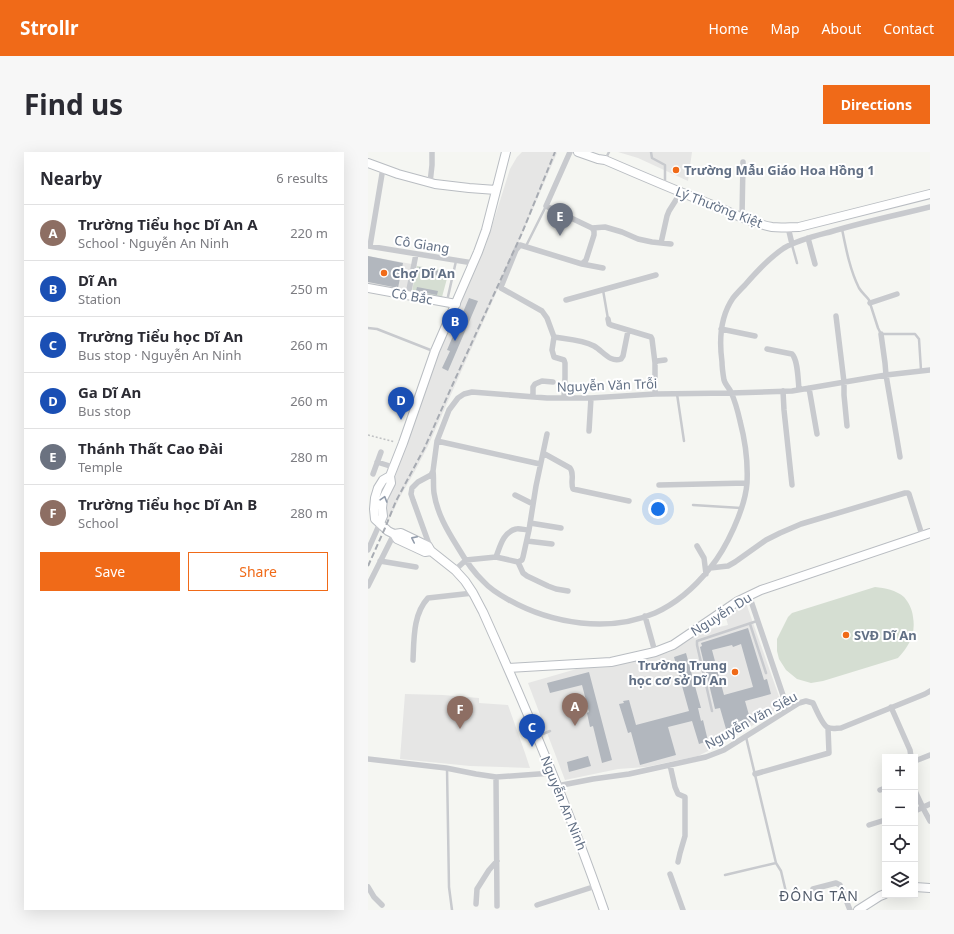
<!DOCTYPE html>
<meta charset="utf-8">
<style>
body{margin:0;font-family:"Noto Sans",sans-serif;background:#f7f7f7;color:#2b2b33}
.controls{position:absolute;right:12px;bottom:12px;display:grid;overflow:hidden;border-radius:0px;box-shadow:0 4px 16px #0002}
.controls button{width:36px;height:36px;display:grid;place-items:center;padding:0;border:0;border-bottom:1px solid #e1e1e2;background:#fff;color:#2b2b33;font:20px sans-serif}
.you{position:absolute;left:290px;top:357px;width:14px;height:14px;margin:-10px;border:3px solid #fff;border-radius:50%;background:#1a73e8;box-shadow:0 0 0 6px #1a73e833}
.badge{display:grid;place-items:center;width:26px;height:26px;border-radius:50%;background:#f06a18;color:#fff;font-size:13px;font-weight:700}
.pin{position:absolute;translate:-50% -33px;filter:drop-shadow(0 1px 2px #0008)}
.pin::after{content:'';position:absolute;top:21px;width:14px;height:12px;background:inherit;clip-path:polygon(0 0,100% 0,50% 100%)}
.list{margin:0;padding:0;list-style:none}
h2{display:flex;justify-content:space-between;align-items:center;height:52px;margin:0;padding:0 16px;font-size:17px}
h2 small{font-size:13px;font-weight:400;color:#7c7c81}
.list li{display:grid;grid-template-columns:26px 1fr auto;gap:12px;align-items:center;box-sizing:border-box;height:56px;padding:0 16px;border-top:1px solid #e1e1e2}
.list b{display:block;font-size:15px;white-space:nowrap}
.list p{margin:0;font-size:13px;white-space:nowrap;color:#7c7c81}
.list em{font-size:13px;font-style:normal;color:#7c7c81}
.actions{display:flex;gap:8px;padding:12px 16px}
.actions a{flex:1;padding:9px 0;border:1px solid #f06a18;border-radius:0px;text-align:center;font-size:14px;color:#f06a18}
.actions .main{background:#f06a18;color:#fff}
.icon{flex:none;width:22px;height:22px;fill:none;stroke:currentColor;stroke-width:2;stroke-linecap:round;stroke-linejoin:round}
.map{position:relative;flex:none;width:562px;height:758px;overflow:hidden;border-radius:0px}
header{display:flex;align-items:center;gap:24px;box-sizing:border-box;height:56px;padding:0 20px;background:#f06a18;color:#fff}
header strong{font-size:19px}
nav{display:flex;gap:22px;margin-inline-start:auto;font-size:14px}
.intro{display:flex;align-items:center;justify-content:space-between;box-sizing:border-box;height:96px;padding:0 24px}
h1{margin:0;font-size:28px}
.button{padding:10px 18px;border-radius:0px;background:#f06a18;color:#fff;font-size:14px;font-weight:700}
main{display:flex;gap:24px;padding:0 24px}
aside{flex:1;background:#fff;border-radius:0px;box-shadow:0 4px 16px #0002}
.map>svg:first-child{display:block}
</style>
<header>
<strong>Strollr</strong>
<nav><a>Home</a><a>Map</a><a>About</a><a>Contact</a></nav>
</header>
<div class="intro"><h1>Find us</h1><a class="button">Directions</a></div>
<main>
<aside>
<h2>Nearby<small>6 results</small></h2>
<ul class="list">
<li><span class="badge" style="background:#8d6e63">A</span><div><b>Trường Tiểu học Dĩ An A</b><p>School · Nguyễn An Ninh</p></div><em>220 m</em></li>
<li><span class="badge" style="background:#1a4fb4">B</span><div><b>Dĩ An</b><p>Station</p></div><em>250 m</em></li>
<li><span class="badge" style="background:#1a4fb4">C</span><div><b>Trường Tiểu học Dĩ An</b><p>Bus stop · Nguyễn An Ninh</p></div><em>260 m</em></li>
<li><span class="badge" style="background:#1a4fb4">D</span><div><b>Ga Dĩ An</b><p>Bus stop</p></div><em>260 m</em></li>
<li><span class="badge" style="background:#6b7280">E</span><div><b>Thánh Thất Cao Đài</b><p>Temple</p></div><em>280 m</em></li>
<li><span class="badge" style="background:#8d6e63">F</span><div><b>Trường Tiểu học Dĩ An B</b><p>School</p></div><em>280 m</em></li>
</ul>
<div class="actions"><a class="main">Save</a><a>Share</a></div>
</aside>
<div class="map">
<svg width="562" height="758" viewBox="0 0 562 758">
<rect width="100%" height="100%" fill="#f5f6f2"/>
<path fill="#e6e6e5" d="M154,0H188L189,1L150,92L60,294L47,319L32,345L21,368L17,364L16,356L70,203L118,93L142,17L149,5Z
M250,0H324L320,29L270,6Z
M0,104L49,113L44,139L0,132Z
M378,451L414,553L381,576L350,594L330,604L278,615L250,617L197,628L160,531L212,516L241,515L280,506L302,500L338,478L360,473L358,466Z
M37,542L75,543L111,546V551L140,553L157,601L162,616L102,614L32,607Z"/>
<path fill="#d5ded2" d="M49,114L81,119L74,145L44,139Z
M507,435C517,436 528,438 536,445C541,451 544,457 545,465C548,482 541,494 530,506L455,529L443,531L429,527L418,518L411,507L409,499V487L420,465L424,461Z"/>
<path fill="#b2b7be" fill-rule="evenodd" d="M0,104L35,111L30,136L0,130Z
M51,115L72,119L71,124L50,120Z
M49,135L70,139L69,143L48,139Z
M101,146L110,149L80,219L74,216L82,199L79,198Z
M380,476L396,528L399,527L403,542L377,549L383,570L358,577L352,556L347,557L332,495L334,494L333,491ZM373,492L385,535L356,543L344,498L364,493L365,495Z
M318,501L333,556H330L333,569L335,568L340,589L331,592L324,569L300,575L308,603L272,613L263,580L260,581L251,552L256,551L255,549L261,548L268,573L321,559L306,505Z
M221,520L244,608L234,611L225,574L222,575L219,561L221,560L214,533L182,541L179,531Z
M220,604L223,614L201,620L199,610Z"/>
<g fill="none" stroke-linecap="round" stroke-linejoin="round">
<defs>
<path id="secondary" d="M210,0L230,7L237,8C274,24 312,40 349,55C366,62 386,72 404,75C413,76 422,75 431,75L562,42
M0,11L30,22L67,32L101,36L128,38
M0,136L88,152
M22,324L15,328L10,336L7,346L6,357L7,367L20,379L26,382L29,387L57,400L63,399
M12,371L15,364L14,356L15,347L23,331L22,324L35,291L67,199L110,100L118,78L138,0
M26,382L33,381L60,394L63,399L87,418L97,429L105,441L115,460C159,558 201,657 236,758
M140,516L243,510L287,500L305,493L370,449L393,438L562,381
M547,735L562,736
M490,758L512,744L517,742"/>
</defs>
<use href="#secondary" stroke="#b9bdc2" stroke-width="10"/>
<path stroke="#c0c2c4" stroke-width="1.5" stroke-dasharray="2 2" stroke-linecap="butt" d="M0,283L27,290"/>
<path stroke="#c8cace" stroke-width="2.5" d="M283,0L284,6L297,13V32
M238,6L241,0
M474,77C478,97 482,118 491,136C494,141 498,144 501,148L510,176L513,182H547L551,187L553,218
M424,93L429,111
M158,94L178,54
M235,138L240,167
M79,149L88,109
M0,176L9,177L65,199
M309,242L316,289
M325,353L373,356
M382,472L398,521
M344,559L329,493V489L389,469
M170,584L182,579
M378,585L408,711L413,719L418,740
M79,616L81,735L84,758
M357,723L408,711"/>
<path stroke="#c8cace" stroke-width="5.5" d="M202,0L178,54L224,76L226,79V83L218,108L214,112L152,93L148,98L133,135V136L174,159L179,166L186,185C198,187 215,188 226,194C235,199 242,211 253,207L255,204L260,179
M62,31L64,13V0
M374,65L375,10
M420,75L424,92
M224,76L237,75L254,80L270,87L284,90L303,92
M440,86L447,112
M293,91L299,64L301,59L313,40
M0,94L105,111
M2,94L15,16
M214,112L235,116
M40,143L48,102
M198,148L288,123
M502,151L529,142
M468,164L476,230V243L479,274
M240,167L241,172L243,173L283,185L284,187L287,211
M353,177L387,184
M513,182L517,211L518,223L532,305
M186,185L184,198L186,205L196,208L197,211V226L196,245
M399,197L424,202C430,208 430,228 431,237
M441,236L449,282
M415,239L416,258L424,333
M287,242V211L289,209L297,208
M165,245V235L167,232L174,229L185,230
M221,279L223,246
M69,289L172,312
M175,301L202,316C207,322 202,330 205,337L261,349
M9,310L25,315
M65,319C66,326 65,334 66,341C69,361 79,378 89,394C96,406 106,421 116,430C123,438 132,443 141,448C184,472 241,481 287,461C309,451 327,435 342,416C358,397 377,357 379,331C380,312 377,288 372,269C370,260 367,249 363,240C361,236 357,232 356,228C355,222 354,216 354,210C351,188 352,165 365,146C369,141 373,137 377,133C389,119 401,106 416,96C430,88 447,84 462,80C495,70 529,63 562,55
M5,322L13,300
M291,333L379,331
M147,343L165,352
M162,371L193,376
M159,389L184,392
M329,394L336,406L338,422
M62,395L45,348L43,342L44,336L50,330L63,323L65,319L69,289L81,258L90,246L96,242L104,240L179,246H223L287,242L363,241L424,239L518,223L562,218
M0,398L12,371
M128,405C132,395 135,380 148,377C151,376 157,378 161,378
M12,409L48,415
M150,410L155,421L159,424L180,434L188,437L200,439
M342,416L360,414L367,410L398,388L412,381L433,372L537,341H540L541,342L554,383
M87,418L98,408L128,405L150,410L154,408L155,405L161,378L168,334L179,282
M0,434L26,382
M381,443L420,558
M277,464L287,500
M45,508C46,487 45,462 60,446L105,441
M523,555L542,598L543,605
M0,607L78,616L108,622L128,625L184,621
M547,609L562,603
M302,613L307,635L310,642L317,645V684L312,701L310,710
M387,622L461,601L460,576
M128,625L129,754
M189,634L225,627L261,622L338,605L356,598L431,551L438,549L445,551C448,557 454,572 459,575C464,578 468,576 473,576L557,542L562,539
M512,638L517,636
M547,639L555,656L562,669
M547,659L562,652
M501,673L517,668
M302,722L315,758
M0,735L6,745L14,753
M445,737L468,731L472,733L482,758
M108,752L109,737L121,718L129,709
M169,753L228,734"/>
<use href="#secondary" stroke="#fff" stroke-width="8"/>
<path stroke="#a7abb2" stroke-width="2" stroke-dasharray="6 3" stroke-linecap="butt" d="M0,414L17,376L28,349L56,297L84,234L154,81L187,0"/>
</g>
<defs><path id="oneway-chevron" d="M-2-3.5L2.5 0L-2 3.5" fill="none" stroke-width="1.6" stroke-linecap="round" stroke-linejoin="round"/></defs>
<g stroke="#919baa">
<use href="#oneway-chevron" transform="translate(16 347) rotate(-73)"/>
<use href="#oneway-chevron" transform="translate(46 387) rotate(-154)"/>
</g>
<g fill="#f06a18" stroke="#fff" stroke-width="1.5">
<circle cx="308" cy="18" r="4"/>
<circle cx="16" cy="121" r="4"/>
<circle cx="478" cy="483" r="4"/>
<circle cx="367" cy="520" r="4"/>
</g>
<g text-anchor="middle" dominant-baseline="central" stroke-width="4" stroke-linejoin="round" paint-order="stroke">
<g font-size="13" font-weight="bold" fill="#627085" stroke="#fff" text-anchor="start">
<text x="316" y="18">Trường Mẫu Giáo Hoa Hồng 1</text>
<text x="24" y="121">Chợ Dĩ An</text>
<text x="486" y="483">SVĐ Dĩ An</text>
<text x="359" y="513" text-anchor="end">Trường Trung<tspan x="359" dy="15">học cơ sở Dĩ An</tspan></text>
</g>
<g font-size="13" fill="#627085" stroke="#fff">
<text transform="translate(351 55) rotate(21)">Lý Thường Kiệt</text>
<text transform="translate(54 92) rotate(9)">Cô Giang</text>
<text transform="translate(44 144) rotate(10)">Cô Bắc</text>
<text transform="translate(239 233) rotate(-2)">Nguyễn Văn Trỗi</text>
<text transform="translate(353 462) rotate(-32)">Nguyễn Du</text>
<text transform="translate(383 568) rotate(-29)">Nguyễn Văn Siêu</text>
<text transform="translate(196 651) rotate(68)">Nguyễn An Ninh</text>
</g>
<g font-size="14" letter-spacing="1" fill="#515b6a" stroke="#fff">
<text x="451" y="743">ĐÔNG TÂN</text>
</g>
</g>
</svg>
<div class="controls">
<button>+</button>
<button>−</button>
<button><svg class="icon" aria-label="locate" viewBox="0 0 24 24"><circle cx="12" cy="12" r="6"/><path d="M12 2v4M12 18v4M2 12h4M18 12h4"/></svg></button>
<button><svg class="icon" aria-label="layers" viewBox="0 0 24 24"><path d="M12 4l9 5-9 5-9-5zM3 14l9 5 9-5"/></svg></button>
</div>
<div class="you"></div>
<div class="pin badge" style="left:207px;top:574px;background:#8d6e63">A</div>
<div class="pin badge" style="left:87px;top:189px;background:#1a4fb4">B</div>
<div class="pin badge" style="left:164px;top:595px;background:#1a4fb4">C</div>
<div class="pin badge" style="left:33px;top:268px;background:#1a4fb4">D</div>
<div class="pin badge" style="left:192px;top:84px;background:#6b7280">E</div>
<div class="pin badge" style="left:92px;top:577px;background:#8d6e63">F</div>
</div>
</main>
